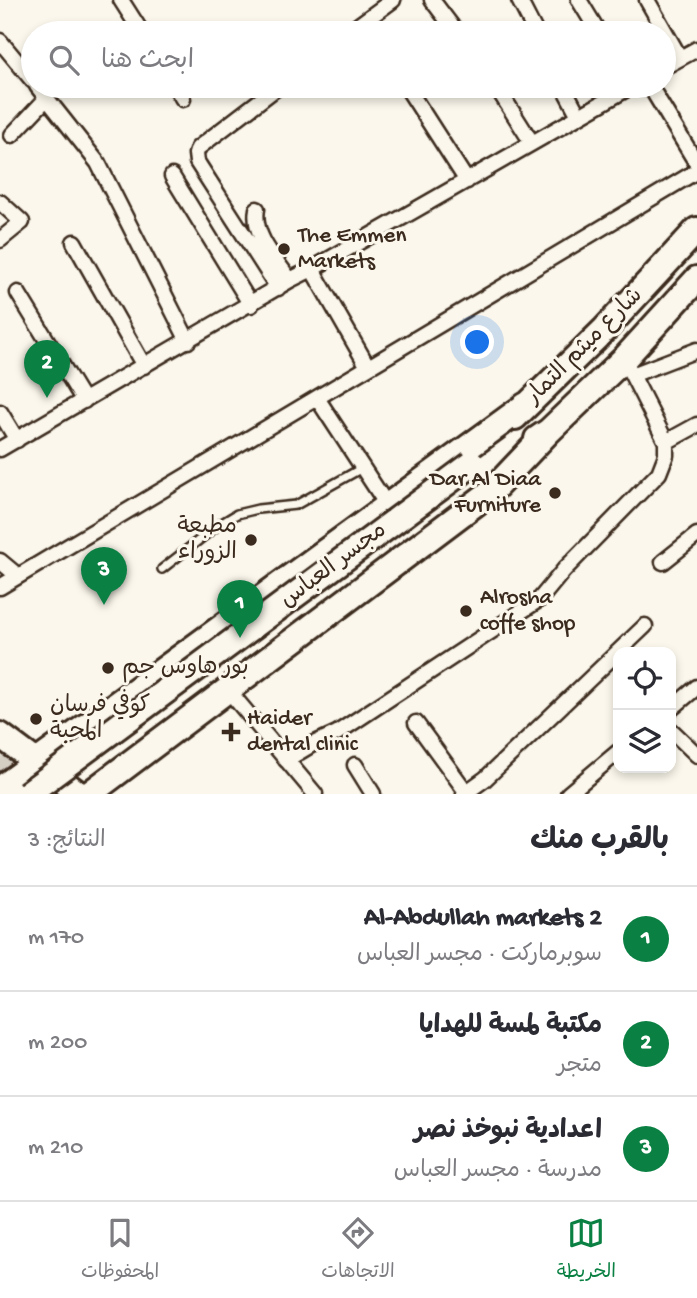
<!DOCTYPE html>
<html lang="ar">
<meta charset="utf-8">
<style>
body{margin:0;font-family:"Gochi Hand","Playpen Sans Arabic",sans-serif;background:#f7f7f7;color:#2b2b33;direction:rtl}
.controls{position:absolute;right:21px;bottom:21px;display:grid;overflow:hidden;border-radius:14px;box-shadow:0 4px 10px #0003}
.controls button{width:63px;height:63px;display:grid;place-items:center;padding:0;border:0;border-bottom:2px solid #e1e1e2;background:#fff;color:#2b2b33;font:35px sans-serif}
.you{position:absolute;left:478px;top:343px;width:24px;height:24px;margin:-18px;border:5px solid #fff;border-radius:50%;background:#1a73e8;box-shadow:0 0 0 10px #1a73e833}
.badge{display:grid;place-items:center;width:46px;height:46px;border-radius:50%;background:#0b8043;color:#fff;font-size:23px;font-weight:700}
.pin{position:absolute;translate:-50% -58px;filter:drop-shadow(0 2px 4px #0008)}
.pin::after{content:'';position:absolute;top:37px;width:24px;height:21px;background:inherit;clip-path:polygon(0 0,100% 0,50% 100%)}
.list{margin:0;padding:0;list-style:none}
h2{display:flex;justify-content:space-between;align-items:center;height:91px;margin:0;padding:0 28px;font-size:30px}
h2 small{font-size:23px;font-weight:400;color:#7c7c81}
.list li{display:grid;grid-template-columns:46px 1fr auto;gap:21px;align-items:center;box-sizing:border-box;height:105px;padding:0 28px;border-top:2px solid #e1e1e2}
.list b{display:block;font-size:26px;white-space:nowrap}
.list p{margin:0;font-size:23px;white-space:nowrap;color:#7c7c81}
.list em{font-size:23px;font-style:normal;color:#7c7c81}
.icon{flex:none;width:38px;height:38px;fill:none;stroke:currentColor;stroke-width:2;stroke-linecap:round;stroke-linejoin:round}
.map{position:relative;flex:none;width:697px;height:794px;overflow:hidden;direction:ltr}
.search{position:absolute;background:#fff;box-shadow:0 4px 10px #0003;left:21px;right:21px;top:21px;height:77px;display:flex;align-items:center;gap:18px;box-sizing:border-box;padding:0 24px;border-radius:38px;color:#7c7c81;font-size:26px}
.sheet{height:406px;background:#fff}
nav{display:flex;justify-content:space-around;align-items:center;box-sizing:border-box;height:98px;border-top:2px solid #e1e1e2;background:#fff;font-size:19px;color:#7c7c81}
nav a{display:grid;justify-items:center;gap:4px}
nav .on{color:#0b8043}
.map>svg:first-child{display:block}
</style>
<div class="map">
<svg width="697" height="794" viewBox="0 0 697 794">
<rect width="100%" height="100%" fill="#fbf7ec"/>
<filter id="ink" filterUnits="userSpaceOnUse"><feTurbulence type="fractalNoise" baseFrequency=".0143" numOctaves="2"/><feDisplacementMap in="SourceGraphic" scale="14" xChannelSelector="R" yChannelSelector="G"/><feConvolveMatrix kernelMatrix="1 2 1 2 8 2 1 2 1" color-interpolation-filters="sRGB"/></filter>
<g filter="url(#ink)">
<g fill="none" stroke-linecap="round" stroke-linejoin="round">
<path stroke="#d5cec3" stroke-width="24" stroke-dasharray="24 12" stroke-linecap="butt" d="M0,760L37,787"/>
<defs>
<path id="lane" d="M162,569L217,526L237,514L258,509L296,505L362,468"/>
<path id="street" d="M121,0L142,33
M432,0L457,33
M519,0L536,33
M579,0L599,33
M647,0L680,58
M348,33L393,0
M0,41L33,81
M664,67L697,49
M37,86L98,163L188,341
M175,86L183,99
M406,86L467,181
M496,86L532,143
M563,86L579,116
M650,86L697,164
M12,135L47,98
M172,176L251,305
M0,202L22,222L0,240
M257,209C252,235 276,260 290,280
M74,242L144,366
M312,269L368,367
M278,288L197,162L196,154L198,148L279,86
M18,293L84,401
M632,375L697,350
M317,398L387,505
M0,412L17,440
M666,442L697,425
M0,449L290,280L312,269L632,86
M0,561L18,576
M663,562L697,535
M0,587L697,171
M228,690L315,794
M671,709L697,687
M416,723L467,793
M671,730L697,755
M286,760L311,745L337,733L540,599L564,570L659,473L666,455V442L624,359
M355,765L373,794
M464,794L485,779L645,626
M568,794L618,752"/>
<path id="highway" d="M515,417L605,329L697,230
M537,439L549,431L624,359L697,279
M0,735L79,794
M0,789L526,405
M89,794L492,491L549,431"/>
</defs>
<use href="#lane" stroke="#3b2a1e" stroke-width="12"/>
<use href="#street" stroke="#3b2a1e" stroke-width="19"/>
<use href="#highway" stroke="#3b2a1e" stroke-width="30"/>
<use href="#lane" stroke="#fbf7ec" stroke-width="7"/>
<use href="#street" stroke="#fbf7ec" stroke-width="14"/>
<use href="#highway" stroke="#fbf7ec" stroke-width="24"/>
<defs>
<path id="highway-bridge" d="M27,794L472,464"/>
</defs>
<use href="#highway-bridge" stroke="#3b2a1e" stroke-width="30" stroke-linecap="butt"/>
<use href="#highway-bridge" stroke="#fbf7ec" stroke-width="24"/>
</g>
</g>
<g fill="#3b2a1e" stroke="#fbf7ec" stroke-width="2.5">
<circle cx="284" cy="249" r="7"/>
<circle cx="555" cy="493" r="7"/>
<circle cx="251" cy="540" r="7"/>
<circle cx="466" cy="611" r="7"/>
<circle cx="108" cy="668" r="7"/>
<circle cx="36" cy="719" r="7"/>
<path d="M227.5 721.5h7v7h7v7h-7v7h-7v-7h-7v-7h7z"/>
</g>
<g text-anchor="middle" dominant-baseline="central" stroke-width="6" stroke-linejoin="round" paint-order="stroke">
<g font-size="23" fill="#3b2a1e" stroke="#fbf7ec" text-anchor="start">
<text x="298" y="236">The Emmen<tspan x="298" dy="26">Markets</tspan></text>
<text x="541" y="480" text-anchor="end">Dar Al Diaa<tspan x="541" dy="26">Furniture</tspan></text>
<text x="237" y="527" text-anchor="end">مطبعة<tspan x="237" dy="26">الزوراء</tspan></text>
<text x="480" y="598">Alrosha<tspan x="480" dy="26">coffe shop</tspan></text>
<text x="122" y="668">بور هاوس جم</text>
<text x="50" y="706">كوفي فرسان<tspan x="50" dy="26">المحبة</tspan></text>
<text x="247" y="719">Haider<tspan x="247" dy="26">dental clinic</tspan></text>
</g>
<g font-size="23" fill="#3b2a1e" stroke="#fbf7ec">
<text transform="translate(585 347) rotate(-45)">شارع ميثم التمار</text>
<text transform="translate(334 566) rotate(-37)">مجسر العباس</text>
</g>
</g>
</svg>
<div class="controls">
<button><svg class="icon" aria-label="locate" viewBox="0 0 24 24"><circle cx="12" cy="12" r="6"/><path d="M12 2v4M12 18v4M2 12h4M18 12h4"/></svg></button>
<button><svg class="icon" aria-label="layers" viewBox="0 0 24 24"><path d="M12 4l9 5-9 5-9-5zM3 14l9 5 9-5"/></svg></button>
</div>
<div class="you"></div>
<div class="pin badge" style="left:240px;top:638px">1</div>
<div class="pin badge" style="left:47px;top:398px">2</div>
<div class="pin badge" style="left:104px;top:605px">3</div>
<div class="search"><svg class="icon" aria-label="search" viewBox="0 0 24 24"><circle cx="10" cy="10" r="6"/><path d="M15 15l6 6"/></svg>ابحث هنا</div>
</div>
<section class="sheet">
<h2>بالقرب منك<small>النتائج: 3</small></h2>
<ul class="list">
<li><span class="badge">1</span><div><b>Al-Abdullah markets 2</b><p>سوبرماركت · مجسر العباس</p></div><em>170 m</em></li>
<li><span class="badge">2</span><div><b>مكتبة لمسة للهدايا</b><p>متجر</p></div><em>200 m</em></li>
<li><span class="badge">3</span><div><b>اعدادية نبوخذ نصر</b><p>مدرسة · مجسر العباس</p></div><em>210 m</em></li>
</ul>
</section>
<nav>
<a class="on"><svg class="icon" aria-label="map" viewBox="0 0 24 24"><path d="M3 6l6-2 6 2 6-2v14l-6 2-6-2-6 2zM9 4v14M15 6v14"/></svg>الخريطة</a>
<a><svg class="icon" aria-label="directions" viewBox="0 0 24 24"><path d="M12 3l9 9-9 9-9-9zM9 14v-3h6M13 9l2 2-2 2"/></svg>الاتجاهات</a>
<a><svg class="icon" aria-label="saved" viewBox="0 0 24 24"><path d="M7 4h10v16l-5-4-5 4z"/></svg>المحفوظات</a>
</nav>
